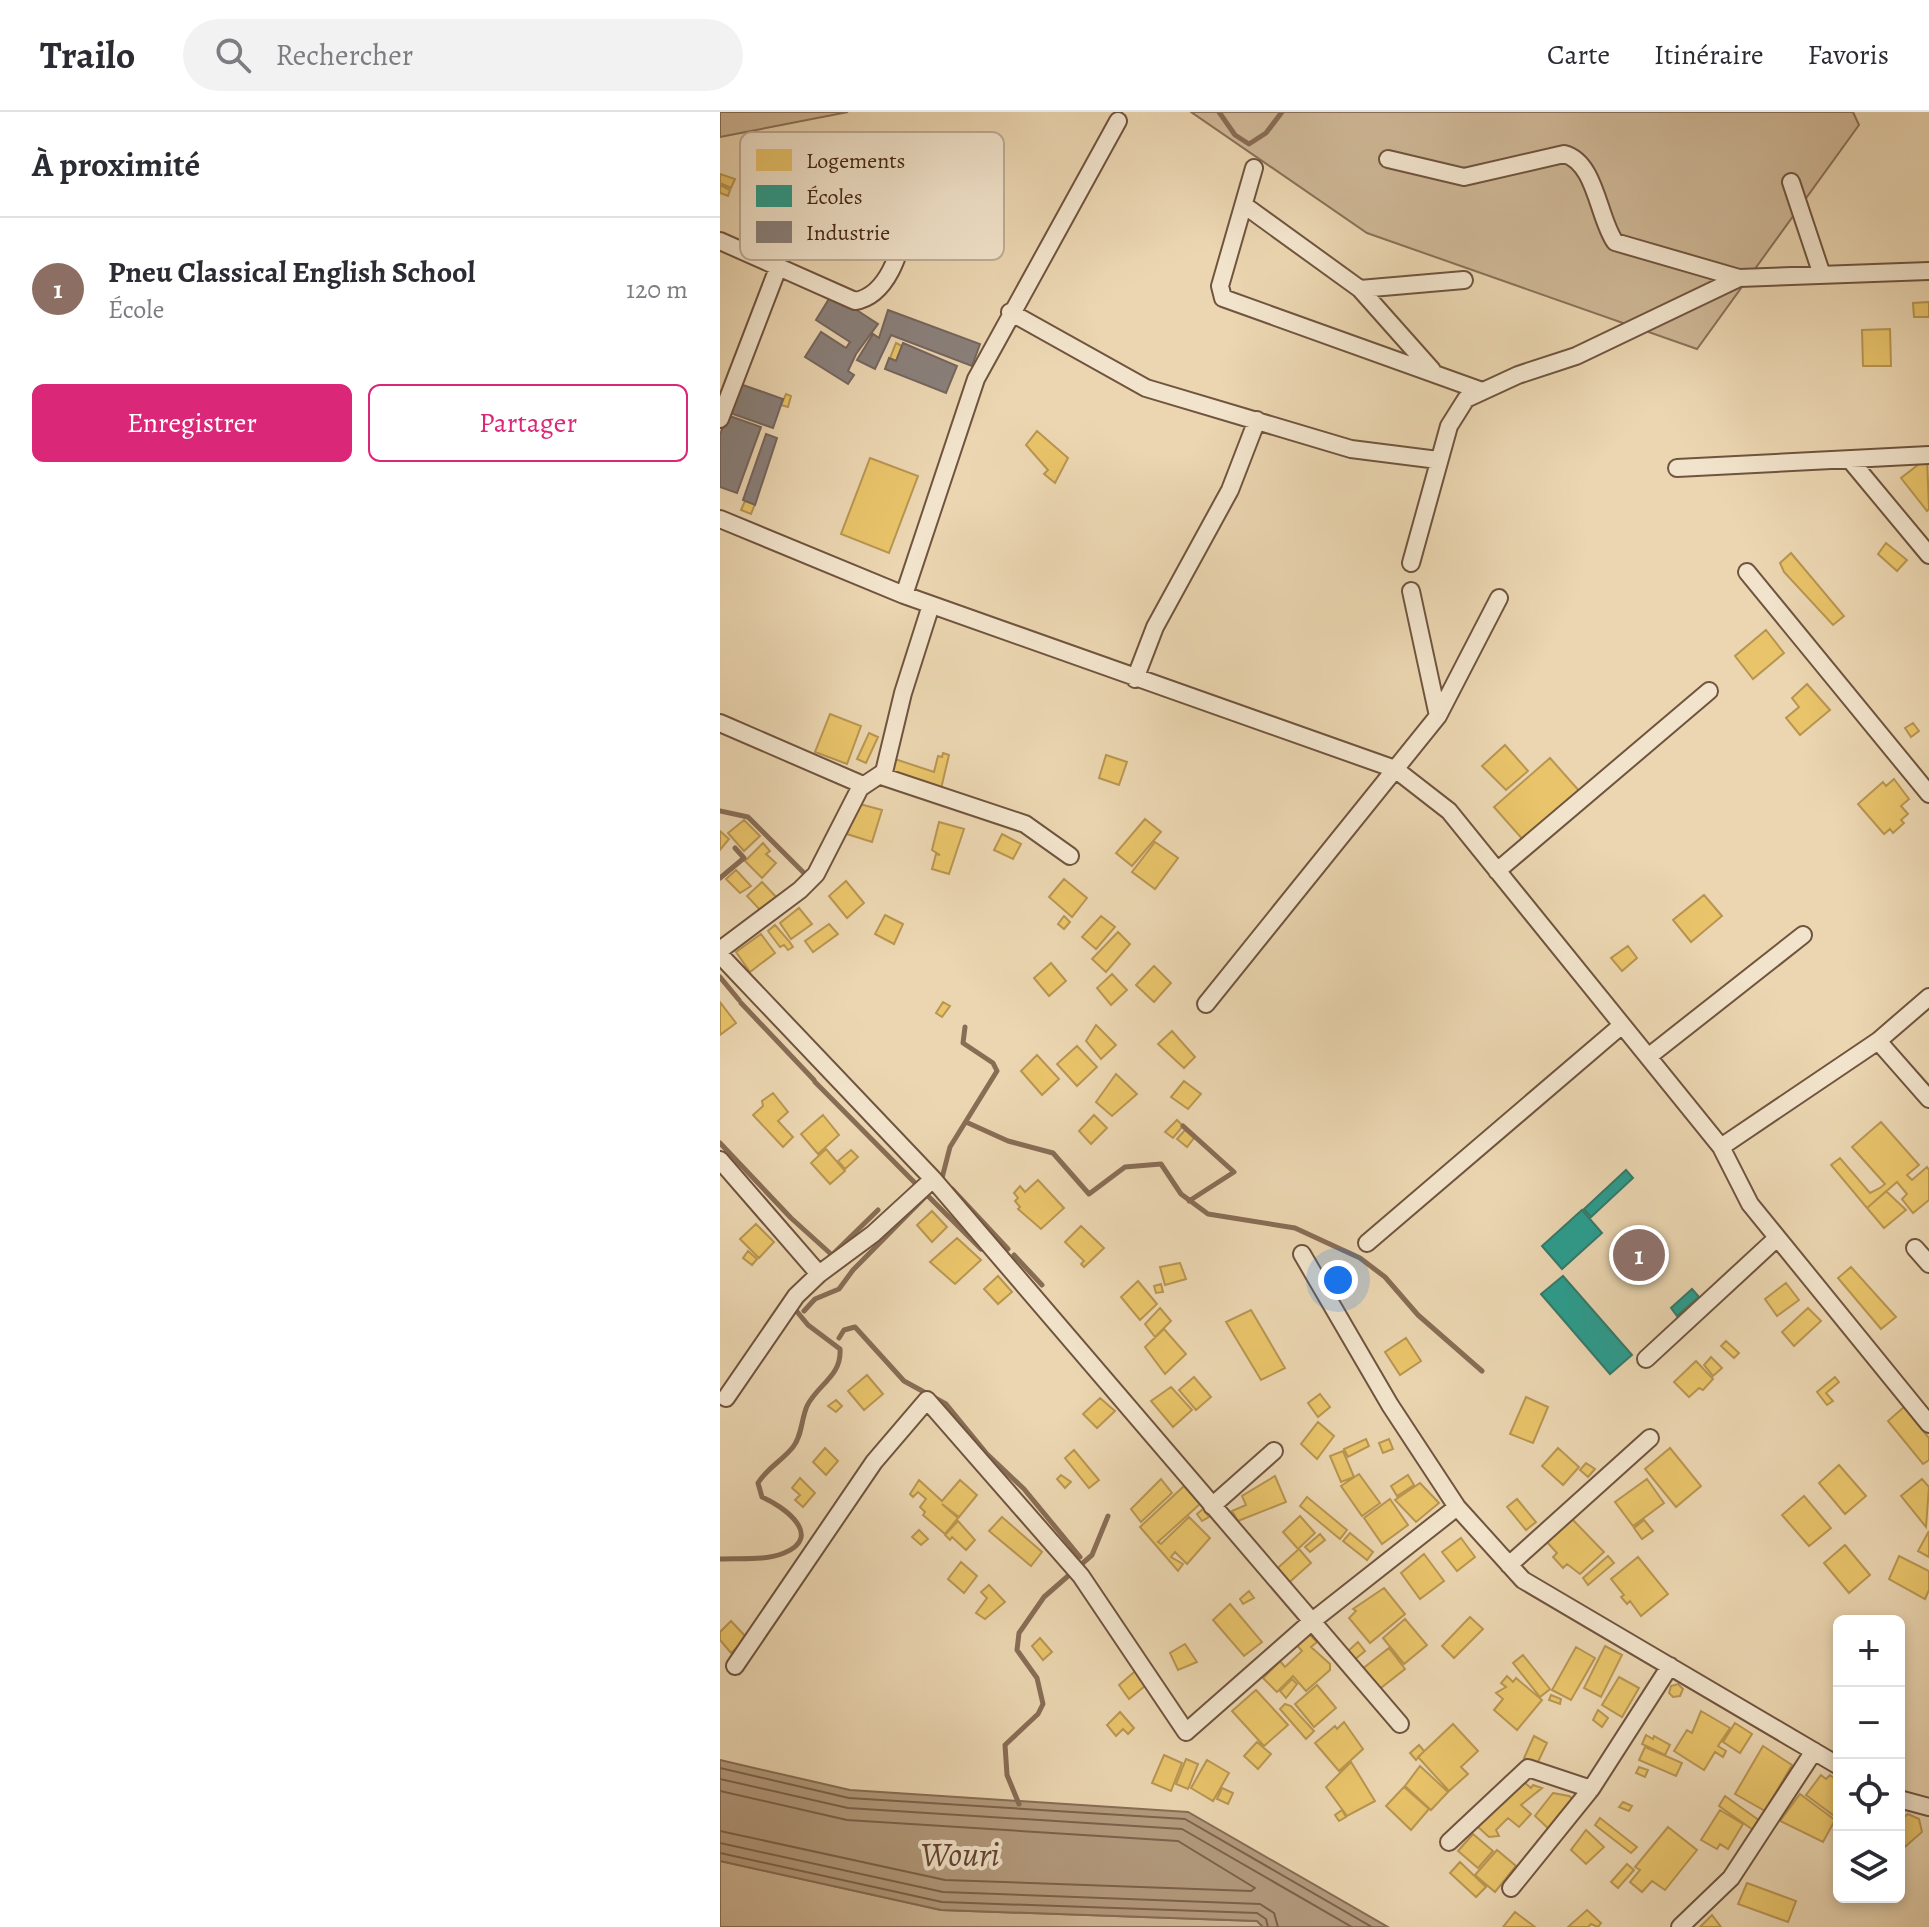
<!DOCTYPE html>
<html lang="fr">
<meta charset="utf-8">
<style>
body{margin:0;font-family:Alegreya,serif;background:#f2f2f3;color:#2b2b33}
.controls{position:absolute;right:24px;bottom:24px;display:grid;overflow:hidden;border-radius:12px;box-shadow:0 4px 12px #0003}
.controls button{width:72px;height:72px;display:grid;place-items:center;padding:0;border:0;border-bottom:2px solid #e1e1e2;background:#fff;color:#2b2b33;font:40px sans-serif}
.you{position:absolute;left:618px;top:1168px;width:28px;height:28px;margin:-20px;border:6px solid #fff;border-radius:50%;background:#1a73e8;box-shadow:0 0 0 12px #1a73e833}
.badge{display:grid;place-items:center;width:52px;height:52px;border-radius:50%;background:#db2777;color:#fff;font-size:26px;font-weight:700}
.pin{position:absolute;translate:-50% -50%;border:4px solid #fff;box-shadow:0 2px 8px #0006}
.list{margin:0;padding:0;list-style:none}
h2{display:flex;justify-content:space-between;align-items:center;height:104px;margin:0;padding:0 32px;font-size:34px}
h2 small{font-size:26px;font-weight:400;color:#7c7c81}
.list li{display:grid;grid-template-columns:52px 1fr auto;gap:24px;align-items:center;box-sizing:border-box;height:144px;padding:0 32px;border-top:2px solid #e1e1e2}
.list b{display:block;font-size:30px;white-space:nowrap}
.list p{margin:0;font-size:26px;white-space:nowrap;color:#7c7c81}
.list em{font-size:26px;font-style:normal;color:#7c7c81}
.actions{display:flex;gap:16px;padding:24px 32px}
.actions a{flex:1;padding:18px 0;border:2px solid #db2777;border-radius:12px;text-align:center;font-size:28px;color:#db2777}
.actions .main{background:#db2777;color:#fff}
.icon{flex:none;width:44px;height:44px;fill:none;stroke:currentColor;stroke-width:2;stroke-linecap:round;stroke-linejoin:round}
.map{position:relative;flex:none;width:1209px;height:1815px;overflow:hidden}
header{display:flex;align-items:center;gap:48px;box-sizing:border-box;height:112px;padding:0 40px;background:#fff;border-bottom:2px solid #e1e1e2}
header strong{font-size:38px}
nav{display:flex;gap:44px;margin-inline-start:auto;font-size:28px}
.search{width:560px;height:72px;background:#f2f2f3;display:flex;align-items:center;gap:20px;box-sizing:border-box;padding:0 28px;border-radius:44px;color:#7c7c81;font-size:30px}
main{display:flex}
aside{flex:1;background:#fff}
.map>svg:first-child{display:block}
</style>
<header>
<strong>Trailo</strong>
<div class="search"><svg class="icon" aria-label="search" viewBox="0 0 24 24"><circle cx="10" cy="10" r="6"/><path d="M15 15l6 6"/></svg>Rechercher</div>
<nav><a>Carte</a><a>Itinéraire</a><a>Favoris</a></nav>
</header>
<main>
<aside>
<h2>À proximité<small></small></h2>
<ul class="list">
<li><span class="badge" style="background:#8d6e63">1</span><div><b>Pneu Classical English School</b><p>École</p></div><em>120 m</em></li>
</ul>
<div class="actions"><a class="main">Enregistrer</a><a>Partager</a></div>
</aside>
<div class="map">
<svg width="1209" height="1815" viewBox="0 0 1209 1815">
<rect width="100%" height="100%" fill="#ebd6b1"/>
<filter id="stains"><feTurbulence type="fractalNoise" baseFrequency=".0025" numOctaves="4"/><feColorMatrix values="0 0 0 0 .2 0 0 0 0 .09 0 0 0 0 .02 0 0 0 .5 -.17"/></filter>
<radialGradient id="worn" r=".72"><stop offset=".6" stop-color="#630" stop-opacity="0"/><stop offset="1" stop-color="#630" stop-opacity=".3"/></radialGradient>
<path fill="#cfb897" stroke="#8b7058" stroke-width="2" d="M0,0H128L0,25Z
M471,0H1133L1139,13L977,237L647,121Z
M0,1749L221,1798L537,1809L543,1815H0Z"/>
<path fill="#b39b7d" stroke="#886d55" stroke-width="2" d="M0,1648L130,1678L468,1700L668,1815H543L537,1809L221,1798L0,1749Z"/>
<path fill="#e9c46a" stroke="#b89551" stroke-width="2" d="M0,62L15,67L11,76L0,71Z
M0,73L10,78L8,84L0,81Z
M1209,190V205H1194L1193,191Z
M1170,217L1171,254H1143L1142,218Z
M176,231L182,234L176,249L170,246Z
M66,282L71,284L68,295L61,293Z
M317,319L348,346L335,371L324,362L328,358L306,333Z
M150,346L198,364L169,441L121,422Z
M1207,346L1209,397L1207,399L1181,366Z
M25,389L35,392L31,402L21,398Z
M1166,431L1187,448L1177,459L1158,442Z
M1071,441L1124,504L1113,513L1064,460L1060,451Z
M1046,518L1064,541L1033,567L1015,544Z
M1087,572L1110,598L1080,623L1066,606L1079,595L1072,586Z
M110,602L141,614L127,652L95,640Z
M1193,611L1199,619L1191,625L1185,616Z
M149,621L158,625L146,651L137,647Z
M785,633L808,659L786,678L762,654Z
M223,641L229,643L220,681L171,664L175,647L214,660L218,644L222,645Z
M386,643L407,650L399,673L379,666Z
M830,646L861,681L805,730L774,695Z
M1174,667L1189,687L1181,694L1188,702L1181,708L1184,711L1173,721L1170,717L1164,722L1138,692L1163,670L1166,674Z
M136,691L162,698L152,730L127,722Z
M425,707L441,720L412,754L396,741Z
M24,708L40,724L24,739L8,721Z
M219,710L244,717L229,762L212,757L216,742L220,743L212,738Z
M0,719L9,727L0,738Z
M282,722L301,732L293,747L274,738Z
M435,730L458,746L435,777L412,760Z
M43,731L50,739L46,742L56,751L42,766L25,749Z
M16,758L31,774L20,781L6,767Z
M344,767L367,786L352,805L329,785Z
M126,769L144,791L127,806L109,784Z
M42,770L57,786L41,799L27,784Z
M984,783L1002,804L971,830L953,808Z
M79,796L92,812L71,827L60,811Z
M165,803L183,812L174,832L155,822Z
M344,804L350,810L344,817L338,812Z
M381,804L395,815L376,837L362,825Z
M109,812L118,822L93,840L85,829Z
M55,813L69,829L73,835L68,838L64,833L60,835L48,819Z
M398,820L410,832L386,860L372,847Z
M41,822L55,841L30,860L16,840Z
M908,834L917,846L902,859L891,846Z
M331,851L346,869L329,884L314,866Z
M434,854L451,871L434,890L416,873Z
M392,862L407,878L391,893L377,876Z
M0,890L16,911L0,923Z
M223,890L230,894L222,905L216,901Z
M376,913L396,933L381,947L366,929Z
M452,919L475,945L464,956L438,932Z
M357,934L377,955L357,974L337,952Z
M317,943L339,967L322,983L301,959Z
M396,962L417,982L392,1004L376,990Z
M464,969L481,982L468,997L451,985Z
M53,981L68,1000L58,1009L73,1025L63,1035L33,1003L43,994L42,989Z
M103,1003L119,1023L98,1042L81,1022Z
M374,1003L387,1016L371,1032L359,1019Z
M457,1008L463,1014L453,1026L445,1020Z
M1161,1010L1199,1053L1187,1063L1192,1068L1207,1055L1209,1058V1088L1193,1101L1182,1087L1187,1082L1177,1070L1147,1096L1111,1053L1120,1046L1150,1081L1160,1076L1165,1072L1132,1035Z
M465,1018L474,1026L467,1035L457,1027Z
M106,1037L125,1059L110,1072L91,1051Z
M131,1038L138,1045L125,1057L118,1049Z
M318,1068L344,1096L321,1117L298,1097L300,1095L295,1089L298,1086L294,1081L300,1074L305,1080Z
M1166,1079L1186,1098L1164,1116L1147,1096Z
M212,1099L227,1115L212,1130L197,1113Z
M36,1112L54,1130L39,1146L20,1127Z
M361,1114L384,1136L364,1155L361,1152L364,1149L345,1130Z
M237,1126L261,1148L235,1172L210,1150Z
M28,1139L37,1147L32,1153L23,1146Z
M460,1151L466,1167L445,1173L440,1155Z
M1131,1155L1176,1205L1161,1217L1118,1166Z
M278,1164L292,1180L278,1192L264,1177Z
M418,1169L437,1192L420,1208L401,1185Z
M1066,1171L1079,1188L1057,1204L1045,1187Z
M441,1172L443,1180L436,1181L434,1174Z
M440,1196L451,1209L435,1225L425,1212Z
M1088,1196L1101,1209L1074,1234L1062,1220Z
M531,1198L565,1256L541,1268L506,1210Z
M444,1217L466,1242L445,1262L425,1235Z
M686,1226L701,1249L680,1263L665,1240Z
M1006,1229L1019,1241L1014,1246L1001,1234Z
M991,1245L1002,1256L993,1264L984,1253Z
M976,1249L993,1267L983,1278L979,1276L969,1285L954,1270Z
M147,1263L163,1282L144,1298L128,1279Z
M474,1265L491,1285L476,1298L459,1278Z
M1115,1265L1119,1270L1106,1281L1113,1289L1107,1293L1097,1280Z
M451,1275L472,1298L453,1315L431,1289Z
M600,1282L610,1295L598,1305L588,1291Z
M806,1285L828,1295L813,1331L790,1322Z
M380,1286L395,1299L377,1316L363,1302Z
M116,1288L122,1294L116,1300L108,1294Z
M1184,1295L1209,1326V1348L1203,1352L1168,1309Z
M598,1310L614,1324L597,1347L581,1332Z
M646,1327L649,1334L628,1345L624,1337Z
M669,1327L673,1337L663,1341L659,1331Z
M105,1336L118,1349L106,1363L93,1350Z
M838,1336L859,1355L843,1373L822,1354Z
M950,1336L981,1374L956,1395L925,1357Z
M354,1338L379,1368L369,1376L345,1346Z
M623,1339L634,1365L621,1370L610,1344Z
M866,1351L875,1357L868,1365L860,1358Z
M1119,1353L1146,1384L1125,1402L1099,1371Z
M639,1362L660,1391L642,1404L621,1374Z
M341,1363L351,1370L345,1376L337,1367Z
M688,1363L694,1373L677,1384L671,1374Z
M555,1364L566,1390L518,1409L512,1399L526,1393L522,1384Z
M80,1366L95,1381L83,1395L75,1388L80,1383L72,1376Z
M441,1367L452,1381L421,1410L411,1397Z
M927,1367L944,1391L913,1414L895,1390Z
M1202,1367L1209,1375L1206,1415L1181,1384Z
M199,1368L222,1389L240,1368L257,1383L239,1405L222,1392L238,1406L225,1422L203,1403L205,1400L200,1395L206,1387L198,1380L193,1385L190,1382Z
M700,1371L719,1391L696,1410L675,1388Z
M464,1374L480,1392L438,1430L441,1432L469,1405L490,1426L467,1452L455,1440L451,1445L463,1452L458,1459L420,1415Z
M1084,1384L1111,1416L1089,1434L1062,1403Z
M587,1385L627,1418L620,1427L580,1394Z
M670,1387L688,1413L662,1432L644,1406Z
M797,1387L816,1410L806,1418L787,1395Z
M483,1397L489,1405L482,1409L477,1402Z
M580,1404L595,1421L578,1437L563,1420Z
M282,1405L322,1440L311,1454L269,1419Z
M852,1407L884,1440L860,1462L847,1452L843,1456L833,1445L837,1441L826,1429Z
M924,1408L933,1419L922,1427L914,1416Z
M238,1409L255,1428L246,1438L232,1425L230,1428L225,1423Z
M199,1418L208,1427L201,1433L192,1425Z
M1209,1419V1445L1198,1439Z
M630,1421L653,1440L647,1448L623,1429Z
M600,1422L605,1428L590,1440L585,1435Z
M741,1426L755,1445L737,1459L722,1440Z
M1125,1433L1150,1463L1129,1481L1104,1451Z
M579,1437L591,1451L564,1475L552,1461Z
M704,1442L724,1469L700,1487L681,1461Z
M888,1444L894,1451L868,1473L863,1466Z
M1179,1444L1209,1459V1478L1205,1487L1169,1467Z
M918,1445L948,1482L921,1504L910,1489L907,1492L901,1485L904,1483L891,1467Z
M241,1450L257,1464L244,1481L228,1467Z
M269,1473L285,1490L265,1507L256,1501L267,1486L261,1480Z
M664,1476L685,1502L650,1531L629,1506L636,1499L633,1497Z
M529,1479L534,1486L523,1492L520,1487Z
M510,1492L542,1530L524,1544L493,1508Z
M750,1505L763,1517L734,1546L722,1534Z
M685,1507L707,1533L684,1552L663,1526Z
M11,1509L27,1526L11,1541L0,1528V1520Z
M588,1521L597,1530L591,1535L610,1552V1558L586,1579L573,1564L557,1580L543,1566L560,1549L565,1555L582,1539L574,1530Z
M320,1526L332,1540L323,1548L312,1534Z
M638,1530L645,1539L634,1548L627,1540Z
M465,1532L477,1550L458,1558L450,1541Z
M885,1534L902,1543L881,1585L864,1576Z
M856,1535L875,1546L851,1588L832,1578Z
M669,1536L685,1557L657,1579L641,1558Z
M803,1543L830,1577L820,1585L793,1551Z
M419,1556L425,1574L409,1587L399,1573Z
M787,1564L793,1570L796,1566L822,1588L797,1618L774,1598L783,1587L776,1581L786,1575L781,1571Z
M899,1565L919,1576L902,1605L882,1593Z
M572,1567L577,1572L566,1586L560,1579Z
M958,1572L963,1577L960,1584L953,1585L949,1581L951,1574Z
M597,1573L616,1596L594,1615L575,1592Z
M536,1578L568,1613L544,1634L512,1599Z
M831,1583L841,1587L840,1592L829,1588Z
M565,1592L571,1594L594,1619L586,1627L560,1597Z
M878,1598L888,1606L882,1615L873,1608Z
M981,1599L1010,1616L998,1634L1006,1639L1003,1645L995,1640L984,1658L954,1639L967,1618L972,1621Z
M400,1600L414,1616L408,1622L403,1617L396,1624L387,1613Z
M624,1610L643,1637L619,1659L595,1631L615,1614L617,1617Z
M1015,1611L1032,1622L1020,1641L1003,1630Z
M733,1612L758,1639L741,1655L748,1662L729,1679L698,1645Z
M926,1623L933,1627L934,1624L950,1633L945,1643L922,1632Z
M814,1624L827,1631L817,1652L804,1646Z
M537,1630L551,1642L538,1657L524,1644Z
M699,1633L704,1639L696,1648L690,1641Z
M1043,1634L1072,1653L1045,1699L1015,1682Z
M925,1635L962,1651L956,1664L919,1648Z
M444,1643L462,1651L451,1679L432,1671Z
M466,1647L478,1652L468,1677L456,1672Z
M487,1648L509,1661L493,1689L471,1676Z
M631,1650L655,1689L627,1704L606,1675Z
M700,1654L728,1680L711,1698L685,1674Z
M919,1655L928,1658L925,1665L916,1661Z
M1101,1663L1106,1667L1110,1663L1119,1670V1695L1113,1703L1086,1683Z
M804,1670L811,1676L813,1673L822,1676L801,1693L811,1702L799,1715L788,1706L776,1718L779,1724L769,1725L757,1714Z
M684,1675L709,1697L691,1718L666,1694Z
M502,1676L513,1681L508,1692L497,1687Z
M833,1681L849,1684L857,1690L831,1719L815,1704Z
M1080,1682L1115,1708L1103,1730L1060,1709Z
M1005,1684L1040,1709L1033,1718L999,1694Z
M903,1690L912,1694L909,1699L899,1695Z
M622,1698L626,1705L619,1709L615,1703Z
M1000,1698L1023,1712L1008,1737L1000,1732L997,1737L981,1728Z
M1188,1702L1199,1707L1202,1720L1179,1740V1709Z
M880,1706L917,1735L911,1741L875,1713Z
M948,1715L977,1738L945,1778L932,1769L922,1780L910,1770L920,1758L915,1755Z
M866,1718L884,1735L866,1752L851,1738Z
M753,1722L773,1739L758,1756L738,1739Z
M777,1738L796,1754L775,1780L755,1763Z
M740,1750L766,1775L756,1785L730,1761Z
M907,1752L914,1758L898,1776L891,1770Z
M1027,1771L1076,1789L1068,1810L1018,1792Z
M867,1798L881,1811L878,1815L871,1812L868,1815H848Z
M795,1800L815,1815H783Z
M992,1803L1001,1815H980Z"/>
<path fill="#2a9d8f" stroke="#337a6b" stroke-width="2" d="M906,1058L913,1066L871,1105L864,1097Z
M862,1098L882,1121L842,1157L822,1134Z
M843,1164L912,1243L890,1262L821,1182Z
M972,1177L979,1185L957,1204L951,1196Z"/>
<path fill="#8a817c" stroke="#76665e" stroke-width="2" d="M112,182L158,212L136,242L128,259L134,263L128,272L85,245L101,220L126,236L130,230L96,208Z
M168,198L260,232L252,254L171,223L155,257L137,248L153,222L159,226Z
M183,231L237,254L226,281L165,257L169,246L176,249Z
M20,272L63,287L53,316L10,301Z
M7,303L41,315L17,381L0,375V323Z
M46,322L57,326L35,393L23,388Z"/>
<g fill="none" stroke-linecap="round" stroke-linejoin="round">
<path stroke="#7d624a" stroke-width="2" d="M0,1656L129,1686L465,1707L652,1815
M0,1667L128,1696L462,1717L632,1815
M0,1679L127,1708L458,1729L535,1776L531,1779L225,1768L0,1719
M0,1731L223,1780L540,1792L554,1801L558,1815
M0,1741L222,1790L537,1801L546,1807L548,1815"/>
<path stroke="#886d55" stroke-width="5" d="M499,0L515,23L529,32L546,21L562,0
M0,699L28,705L89,766
M0,766L24,746L15,736
M0,865L19,888
M21,891L94,968
M95,970L198,1074
M246,1010L288,1029L333,1041L369,1082L405,1055L441,1052L461,1082L488,1102L575,1116L640,1146L665,1165L698,1203L762,1259
M463,1014L514,1060L469,1089
M0,1031L71,1106L112,1143L158,1098
M222,1066L230,1035L277,959L273,951L243,931L245,915
M232,1077L288,1137
M294,1143L322,1173
M84,1199L95,1187L119,1177L133,1158L207,1083L261,1137
M119,1226L124,1218L135,1215L184,1269L226,1292L267,1342L304,1377L360,1445
M0,1447C20,1446 45,1449 64,1441C105,1424 63,1394 42,1385L38,1371C47,1356 62,1349 73,1335C82,1324 81,1308 87,1294C97,1273 122,1264 120,1237L88,1213L74,1196
M299,1692L287,1663L285,1633L318,1602L323,1592L317,1566L297,1538L299,1521L324,1485L372,1443L388,1404"/>
<defs>
<path id="minor" d="M668,47L744,65L844,42C876,50 878,106 895,130L1019,166
M534,56L500,174L503,186L762,279
M1071,70L1102,163
M524,93L640,177L712,258
M0,129L135,189C173,183 183,125 192,95
M640,177L744,168
M290,200L426,276L631,337L718,348
M0,307L58,156
M1130,348L1209,443
M957,356L1209,343
M0,407L184,483L675,657L729,699L1001,1035
M691,451L729,314L746,287L798,263L856,244L1019,166L1209,159
M1027,460L1209,682
M691,479L718,604
M184,483L256,267L398,9
M415,567L435,515L510,378L537,308
M0,611L143,673
M161,664L305,712L350,744
M777,759L989,579
M0,838L80,778L96,762L140,676L164,660L183,581L211,493
M0,843L213,1067L680,1612
M1209,885L1158,929L1001,1035L1030,1092L1209,1312
M486,892L718,604L779,486
M1158,929L1209,987
M928,945L1083,823
M0,1048L99,1162
M647,1131L902,913
M1195,1136L1209,1152
M582,1142L670,1293L737,1395L803,1468L1119,1654
M926,1247L1057,1126
M6,1286L76,1184L99,1162L153,1122L213,1067
M492,1394L554,1339
M789,1453L930,1326
M15,1554L154,1350L207,1288L361,1464L466,1620L591,1510L737,1395
M1179,1687L1209,1695
M729,1730L808,1656L871,1677L950,1554
M791,1776L871,1677
M960,1815L1011,1766L1094,1639"/>
</defs>
<use href="#minor" stroke="#70543e" stroke-width="20"/>
<use href="#minor" stroke="#f2e4cc" stroke-width="16"/>
</g>
<g text-anchor="middle" dominant-baseline="central" stroke-width="8" stroke-linejoin="round" paint-order="stroke">
<g font-size="34" font-style="italic" fill="#624531" stroke="#f2e4cc">
<text x="240" y="1742">Wouri</text>
</g>
</g>
<rect x="20" y="20" width="264" height="128" rx="12" fill="#f2e4cc" stroke="#bfac96" stroke-width="2"/>
<rect x="36" y="37" width="36" height="22" fill="#e9c46a"/>
<rect x="36" y="73" width="36" height="22" fill="#2a9d8f"/>
<rect x="36" y="109" width="36" height="22" fill="#8a817c"/>
<g font-size="22" fill="#472818">
<text x="86" y="56">Logements</text>
<text x="86" y="92">Écoles</text>
<text x="86" y="128">Industrie</text>
</g>
<rect width="100%" height="100%" filter="url(#stains)"/>
<rect width="100%" height="100%" fill="url(#worn)"/>
</svg>
<div class="controls">
<button>+</button>
<button>−</button>
<button><svg class="icon" aria-label="locate" viewBox="0 0 24 24"><circle cx="12" cy="12" r="6"/><path d="M12 2v4M12 18v4M2 12h4M18 12h4"/></svg></button>
<button><svg class="icon" aria-label="layers" viewBox="0 0 24 24"><path d="M12 4l9 5-9 5-9-5zM3 14l9 5 9-5"/></svg></button>
</div>
<div class="you"></div>
<div class="pin badge" style="left:919px;top:1143px;background:#8d6e63">1</div>
</div>
</main>
